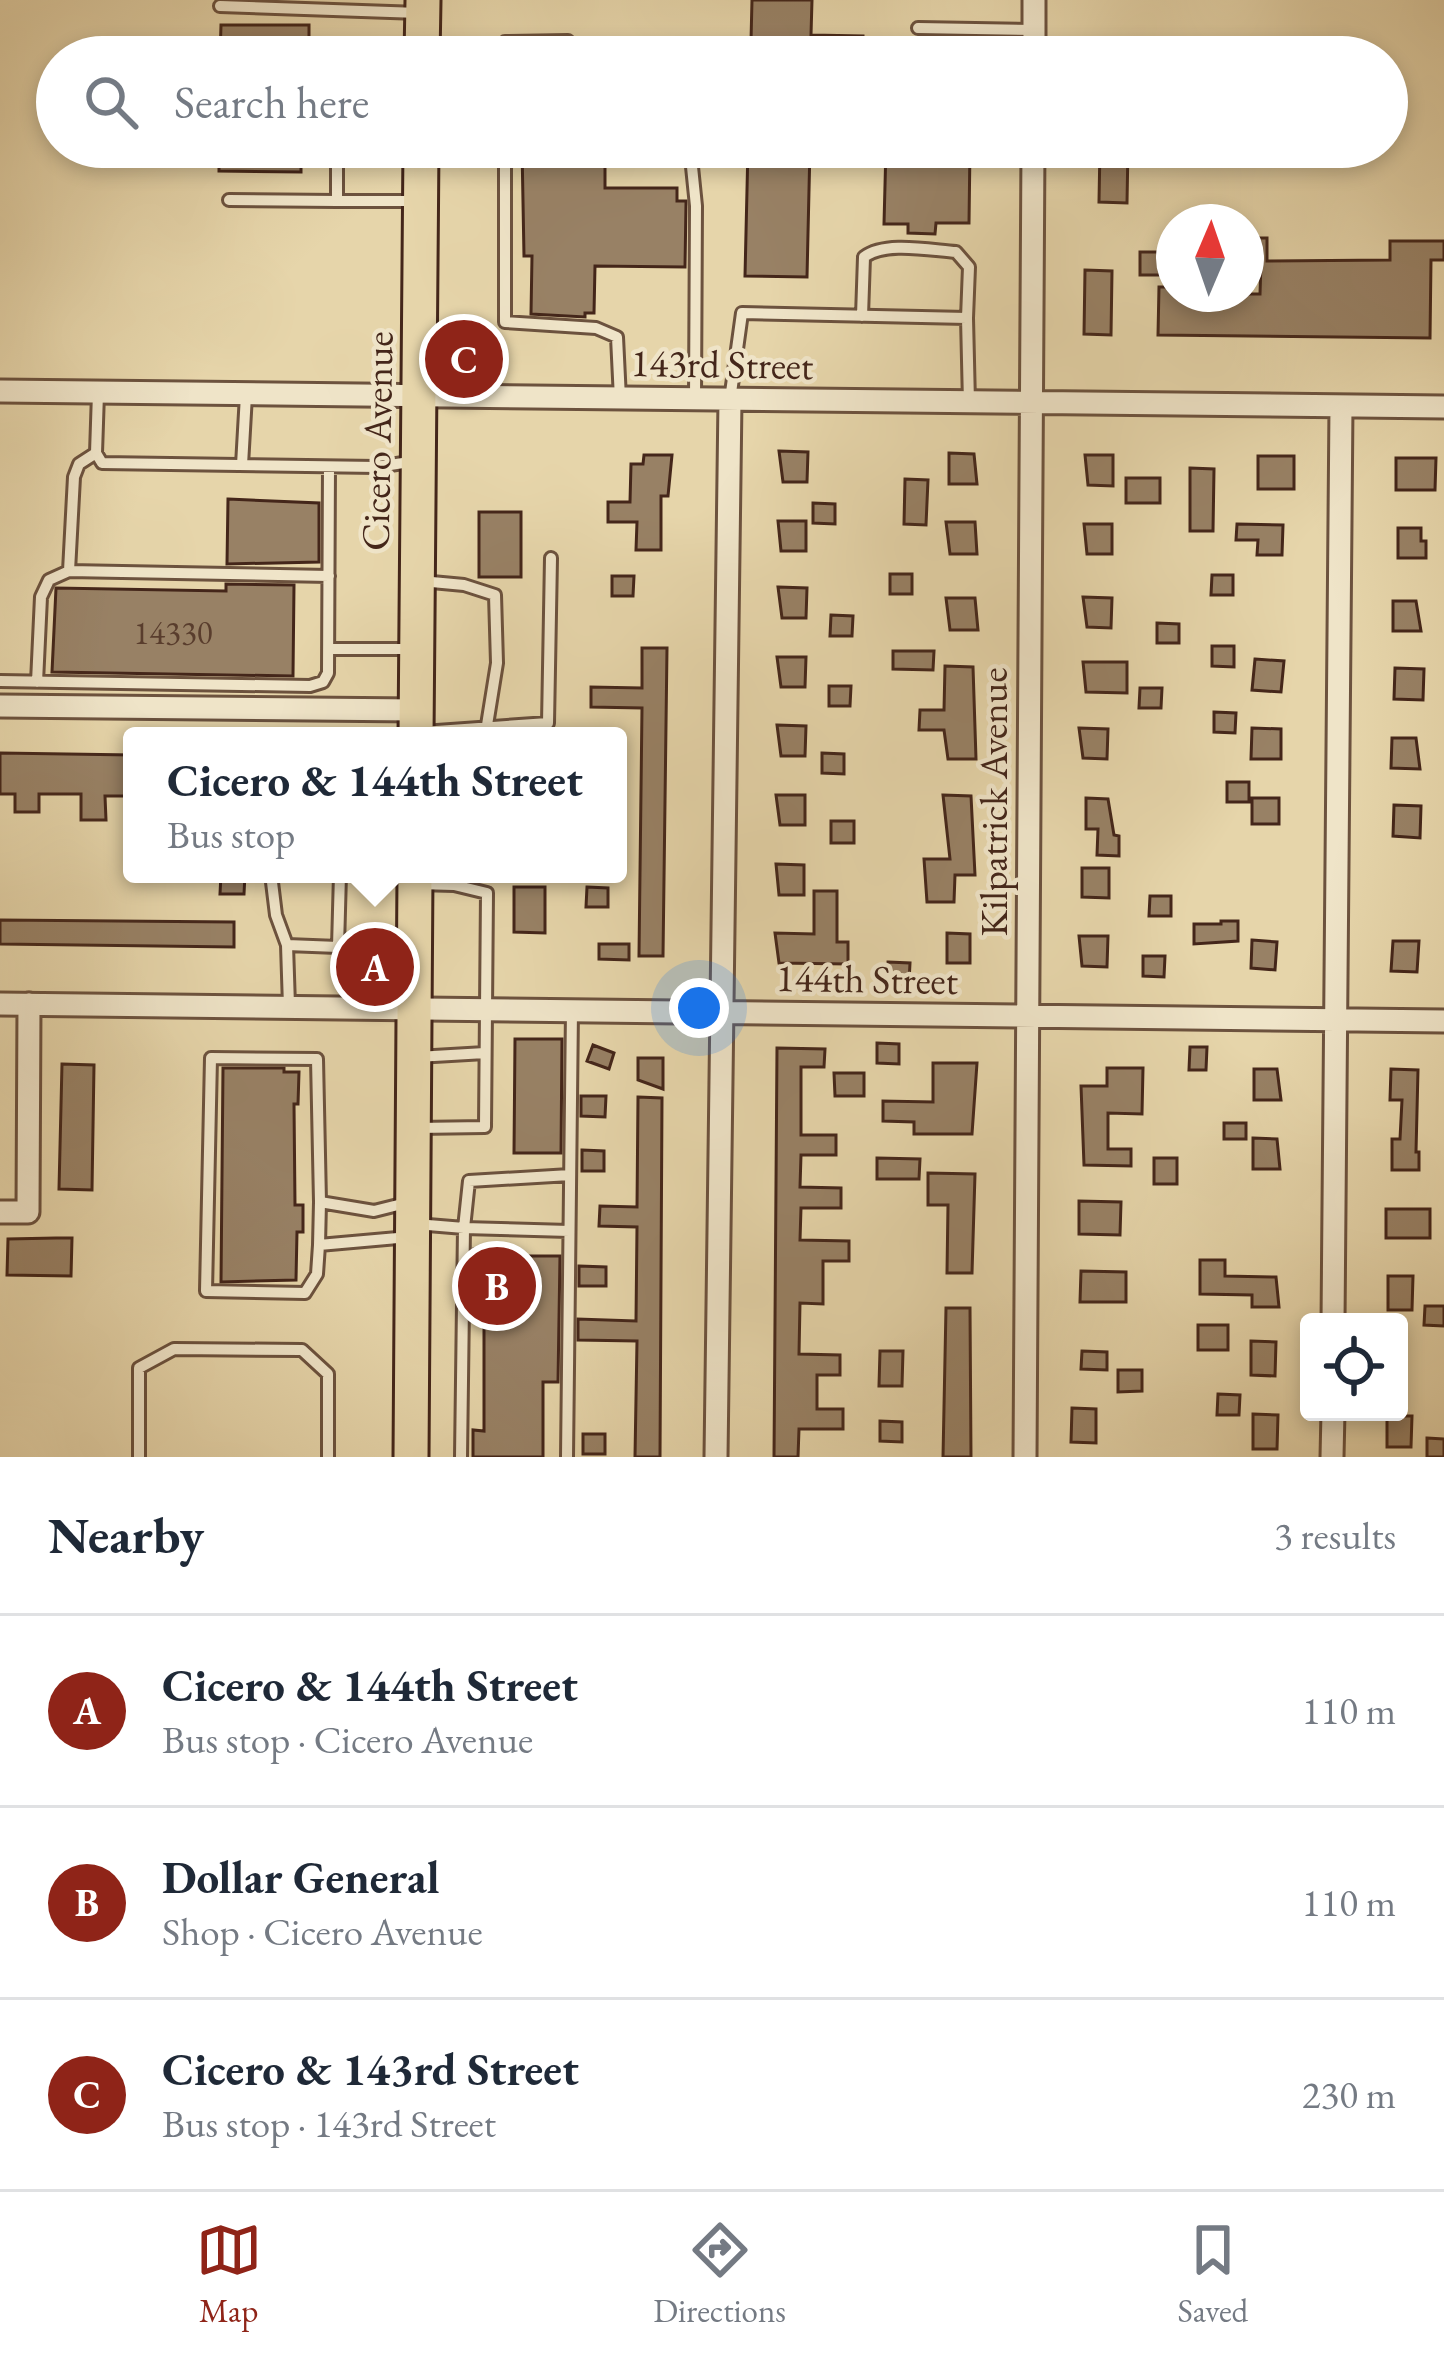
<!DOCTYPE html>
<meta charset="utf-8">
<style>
body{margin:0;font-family:"EB Garamond",serif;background:#f2f2f3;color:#1f2937}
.controls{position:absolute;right:36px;bottom:36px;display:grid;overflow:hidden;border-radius:12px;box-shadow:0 6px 18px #0003}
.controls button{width:108px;height:108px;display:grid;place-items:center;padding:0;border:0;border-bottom:3px solid #e0e1e3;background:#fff;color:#1f2937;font:60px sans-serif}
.compass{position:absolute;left:1156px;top:204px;width:108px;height:108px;border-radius:50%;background:#fff;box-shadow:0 6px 18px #0003;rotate:2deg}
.you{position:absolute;left:699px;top:1008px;width:42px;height:42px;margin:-30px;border:9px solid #fff;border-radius:50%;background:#1a73e8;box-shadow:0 0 0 18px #1a73e833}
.badge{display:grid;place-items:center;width:78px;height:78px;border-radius:50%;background:#8f2418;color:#fff;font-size:39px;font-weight:700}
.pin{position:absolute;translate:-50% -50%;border:6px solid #fff;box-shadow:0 3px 12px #0006}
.popup{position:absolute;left:123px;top:727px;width:504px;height:156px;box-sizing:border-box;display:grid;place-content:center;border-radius:12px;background:#fff;filter:drop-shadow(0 3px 9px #0005);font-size:39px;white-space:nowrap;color:#747a83}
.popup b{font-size:45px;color:#1f2937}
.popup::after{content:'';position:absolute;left:50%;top:100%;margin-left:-24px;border:24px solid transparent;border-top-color:#fff}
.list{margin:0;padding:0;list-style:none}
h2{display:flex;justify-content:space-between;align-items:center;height:156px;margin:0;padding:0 48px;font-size:51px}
h2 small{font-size:39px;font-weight:400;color:#747a83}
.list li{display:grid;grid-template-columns:78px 1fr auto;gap:36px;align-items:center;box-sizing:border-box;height:192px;padding:0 48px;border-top:3px solid #e0e1e3}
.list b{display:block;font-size:45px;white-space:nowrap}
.list p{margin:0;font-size:39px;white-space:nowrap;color:#747a83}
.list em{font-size:39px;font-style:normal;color:#747a83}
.icon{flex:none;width:66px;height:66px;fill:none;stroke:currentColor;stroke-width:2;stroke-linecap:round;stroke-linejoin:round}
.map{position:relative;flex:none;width:1444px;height:1457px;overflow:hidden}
.search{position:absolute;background:#fff;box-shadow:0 6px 18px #0003;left:36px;right:36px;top:36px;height:132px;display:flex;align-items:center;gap:30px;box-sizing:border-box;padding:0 42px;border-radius:66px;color:#747a83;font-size:45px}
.sheet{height:732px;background:#fff}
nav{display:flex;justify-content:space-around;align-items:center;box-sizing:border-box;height:168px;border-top:3px solid #e0e1e3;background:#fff;font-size:33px;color:#747a83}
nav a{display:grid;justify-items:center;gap:6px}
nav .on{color:#8f2418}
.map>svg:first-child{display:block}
</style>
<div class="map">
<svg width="1444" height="1457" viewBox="0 0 1444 1457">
<rect width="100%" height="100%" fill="#e6d5aa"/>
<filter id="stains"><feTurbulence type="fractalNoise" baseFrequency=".00167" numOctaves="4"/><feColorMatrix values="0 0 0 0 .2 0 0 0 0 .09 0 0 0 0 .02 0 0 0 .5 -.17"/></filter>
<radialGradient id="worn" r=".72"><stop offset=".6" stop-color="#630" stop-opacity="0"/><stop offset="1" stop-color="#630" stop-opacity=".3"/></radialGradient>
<path fill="#988165" stroke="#44261a" stroke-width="3" d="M752,0H812L811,35L863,36V57H743V41H751Z
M221,25H309V57H220Z
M219,147H301V172L219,171Z
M522,147H605V188H677V201H686V204L685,267L595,266L594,313H585V317L531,314L532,256H524Z
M748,147H810L807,277L745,276Z
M886,147H970L969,223H936L935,234L908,233V224H884Z
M1100,147H1128L1127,203L1099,202Z
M1246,238H1267V261L1390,260V241H1444V260H1431L1430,338L1158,335L1159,287H1174V294H1260L1261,261H1246Z
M1140,252H1163V275H1140Z
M1085,270L1112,271L1111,335L1084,334Z
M779,451L808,452L807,482H783Z
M949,453L974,454L977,484H949Z
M644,455H672L668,496H661V550H636L637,522H608V502H630L631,464H643Z
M1085,455H1113V486L1088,485Z
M1258,456H1294V489H1258Z
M1396,458H1436L1435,490H1396Z
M1190,468L1214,469L1213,531H1190Z
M1126,478H1160V503H1126Z
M905,479L928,480L926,525L904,524Z
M228,499L319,503V562L227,564Z
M813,503L835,504V524L813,523Z
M479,512H521V577H479Z
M778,521H806V551H781Z
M946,522H975L977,554H950Z
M1084,524H1112V554H1087Z
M1237,524L1283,525L1282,555H1257L1258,540H1236Z
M1398,528H1421V541H1426V558H1398Z
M890,574H912V594H890Z
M1212,575H1233V595H1211Z
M612,576H634L633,596H612Z
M226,584L294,585L293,676L52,672L56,588L226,591Z
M778,587L807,588L806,618H782Z
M1083,597L1112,598L1111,628L1087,627Z
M946,598H975L978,630H950Z
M1393,601H1416L1421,631H1393Z
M831,615L853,616L852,636H830Z
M1157,623L1179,624V643H1157Z
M1212,646H1234V667L1212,666Z
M642,648H667L663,956H639L642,708L591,707V687L642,688Z
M893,651H934L933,670L893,669Z
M777,657H806L805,687H781Z
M1255,659L1284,661L1281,692L1252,690Z
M1083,662H1127V693L1086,692Z
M945,666L973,667L976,759H948L944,730H919L920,710H944Z
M1395,668L1424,669L1423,700L1394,699Z
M829,686H851L850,706H829Z
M1140,688H1162L1161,708H1139Z
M1214,712L1236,713L1235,733L1214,732Z
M777,725L806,726L805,756H781Z
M1079,728L1108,729L1107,759L1083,758Z
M1252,728L1281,729V759H1251Z
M1392,738H1416L1420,769L1391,768Z
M0,753L132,755V796H105L106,820H81V794H39V812H15V794H0Z
M822,753L844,754V774L822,773Z
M1227,782H1249V802H1227Z
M776,795H805V825H780Z
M943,795L971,796L975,875H955L954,902H927L924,859H950Z
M1086,798L1108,799L1114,835L1119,836V856L1097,855L1098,829H1086Z
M1252,798H1279V824H1252Z
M1394,805L1421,806L1420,838L1393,836Z
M831,821H854V843H831Z
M776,864L804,865V895H779Z
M1082,868H1109V898L1082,897Z
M221,874H245L244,894H220Z
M514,887H545V933L514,932Z
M587,887L608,888V907H586Z
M814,891H837V942H848V964L779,963L775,933L814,934Z
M1150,896H1171V916H1149Z
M0,920L234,922V947L0,944Z
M1221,921H1238V941L1194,944V924H1221Z
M947,933L970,934V963H947Z
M1079,936H1108L1107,967L1082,966Z
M1252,940L1277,942L1275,970L1251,968Z
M1393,941H1419L1417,972L1391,971Z
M599,944H629V960L599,959Z
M1143,956H1165L1164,977L1143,976Z
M888,962L910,963L909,982H887Z
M515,1039H562L561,1153H514Z
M877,1043L899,1044V1064L877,1063Z
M593,1045L614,1053L609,1069L587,1061Z
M1190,1047H1207L1206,1070H1189Z
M777,1048L825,1049L824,1067H801V1135H836V1155H801L800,1187L841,1188V1208H801L800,1240L849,1241V1261H823V1304L800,1303L799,1354L840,1355V1375H817V1409H843V1429H799L798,1457H774Z
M638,1058H663V1089L638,1080Z
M933,1063H977L972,1134H914V1122L883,1121V1101L933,1102Z
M62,1064L94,1065L92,1190L59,1189Z
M223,1068H284V1072H299L298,1104H294L295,1205H303V1232H297L296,1280L221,1282Z
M1107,1068H1143L1142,1114L1108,1113V1149H1131V1166L1084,1165L1081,1086H1107Z
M1254,1069H1277L1281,1100H1254Z
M1391,1069L1418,1070L1416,1152H1419V1170H1392V1139H1400L1402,1100H1390Z
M834,1073H864V1096H835Z
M581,1096H606L605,1117L581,1116Z
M638,1097L662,1098L660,1457H635L637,1341L578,1340V1319L636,1321L637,1227L599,1226L600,1206L637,1207Z
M1224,1123H1246V1139H1224Z
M1253,1138L1277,1139L1280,1169H1253Z
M582,1150L604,1151V1171H582Z
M877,1158L920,1159L919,1179H877Z
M1154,1158H1177V1184H1154Z
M928,1173L975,1174L972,1273H947L948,1205H928Z
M1079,1201L1121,1202L1120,1235L1079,1234Z
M1386,1209H1430V1238H1386Z
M56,1238H72L71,1276L7,1275L8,1239Z
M474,1249H511V1256H560L558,1382H543V1457H473V1430L484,1431V1283H474Z
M1200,1260H1225V1276L1276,1277L1279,1307H1252V1295L1200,1294Z
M579,1266L606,1267V1286H579Z
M1081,1271L1126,1272V1302H1080Z
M1388,1276H1413L1412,1310H1388Z
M1425,1306H1444V1326L1424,1325Z
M946,1308H970L971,1457H943Z
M1198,1325H1228V1350H1198Z
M1251,1341L1276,1342L1275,1376L1251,1375Z
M880,1351H903L902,1386H879Z
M1082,1351L1107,1352V1370L1081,1369Z
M1118,1370H1142V1391L1118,1392Z
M1218,1394L1240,1395L1239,1415H1217Z
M1072,1408L1096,1409V1443L1071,1442Z
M1253,1414L1278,1415L1277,1449H1253Z
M1387,1416H1412L1411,1447H1387Z
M880,1421L902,1422V1442L880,1441Z
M583,1434H605V1454H583Z
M1427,1438L1444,1439V1457H1427Z"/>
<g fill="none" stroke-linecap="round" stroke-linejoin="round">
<defs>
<path id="service" d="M220,6L419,13
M918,28L1034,30
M505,57V42L568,41L569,57
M337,147V201H417
M505,147V322L596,328L617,337L620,399
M690,147L696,206L695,400
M229,200L337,201
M862,316L864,257C885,241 929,250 956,252L969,267L967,318
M98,393L96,453L102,463L377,467L416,461
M730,400L742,313L967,318L969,403
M242,465L246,395
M69,571L329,576
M421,581L464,585L495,595L497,663L487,725
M328,649H415
M0,681L310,686L323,682L328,673L329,467
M37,682L41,597L49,580L69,571L74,477L79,464L96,453
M423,732L548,723L551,558
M271,874L276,915L287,945L289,1006
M287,945L338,947L340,874
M417,1057L485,1053
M417,1128L485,1127L487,893L454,885L419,884
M416,1224L464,1228L469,1181L570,1175
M409,1237L319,1245L317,1274L305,1293L206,1291L211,1058L317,1059L320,1202L374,1211L410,1202
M319,1245L320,1202
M139,1457V1368L174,1349L302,1350L328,1374V1457
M461,1457L464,1228L569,1231
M567,1457L572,1010"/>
<path id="minor" d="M1034,57V0
M0,391L1444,407
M0,706L416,710
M0,1004L1444,1021
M0,1212H28L29,1004
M1333,1322L1341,406
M716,1457L730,400
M1025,1457L1033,147
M1332,1457L1333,1412"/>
<path id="primary" d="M422,57L423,0
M416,736L421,147
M411,1457L415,874"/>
</defs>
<use href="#service" stroke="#6c523e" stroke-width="16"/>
<use href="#minor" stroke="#6c523e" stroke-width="27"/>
<use href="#primary" stroke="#44261a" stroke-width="39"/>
<use href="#service" stroke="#efe4c8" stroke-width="10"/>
<use href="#minor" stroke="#efe4c8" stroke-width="21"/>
<use href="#primary" stroke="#e6d5aa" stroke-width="33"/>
</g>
<g text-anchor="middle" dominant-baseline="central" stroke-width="9" stroke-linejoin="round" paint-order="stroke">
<g font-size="33" fill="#593d2d">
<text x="173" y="632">14330</text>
</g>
<g font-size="39" fill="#44261a" stroke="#efe4c8">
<text transform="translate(722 364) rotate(1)">143rd Street</text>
<text transform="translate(377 441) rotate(-89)">Cicero Avenue</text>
<text transform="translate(993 802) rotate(-90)">Kilpatrick Avenue</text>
<text transform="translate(867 979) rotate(1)">144th Street</text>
</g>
</g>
<rect width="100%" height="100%" filter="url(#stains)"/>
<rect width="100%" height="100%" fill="url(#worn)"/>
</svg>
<div class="controls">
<button><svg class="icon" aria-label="locate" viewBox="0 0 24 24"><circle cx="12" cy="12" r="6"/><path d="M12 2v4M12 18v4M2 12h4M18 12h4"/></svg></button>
</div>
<svg class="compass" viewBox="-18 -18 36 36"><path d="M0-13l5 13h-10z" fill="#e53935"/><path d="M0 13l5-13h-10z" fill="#747a83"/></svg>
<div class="you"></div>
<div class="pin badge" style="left:375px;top:967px">A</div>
<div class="popup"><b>Cicero &amp; 144th Street</b>Bus stop</div>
<div class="pin badge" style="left:497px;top:1286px">B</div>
<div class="pin badge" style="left:464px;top:359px">C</div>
<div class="search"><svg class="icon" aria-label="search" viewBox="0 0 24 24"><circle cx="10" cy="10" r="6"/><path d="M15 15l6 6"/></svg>Search here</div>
</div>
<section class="sheet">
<h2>Nearby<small>3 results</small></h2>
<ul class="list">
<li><span class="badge">A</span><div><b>Cicero &amp; 144th Street</b><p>Bus stop · Cicero Avenue</p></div><em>110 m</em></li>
<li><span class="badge">B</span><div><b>Dollar General</b><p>Shop · Cicero Avenue</p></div><em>110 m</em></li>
<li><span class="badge">C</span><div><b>Cicero &amp; 143rd Street</b><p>Bus stop · 143rd Street</p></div><em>230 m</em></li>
</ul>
</section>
<nav>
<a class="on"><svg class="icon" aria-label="map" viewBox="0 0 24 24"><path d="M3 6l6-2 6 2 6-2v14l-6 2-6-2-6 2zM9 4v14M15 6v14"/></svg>Map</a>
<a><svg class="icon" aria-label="directions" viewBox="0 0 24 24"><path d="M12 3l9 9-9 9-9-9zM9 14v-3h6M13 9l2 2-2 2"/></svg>Directions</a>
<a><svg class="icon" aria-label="saved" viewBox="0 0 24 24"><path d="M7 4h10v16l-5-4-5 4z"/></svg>Saved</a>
</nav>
